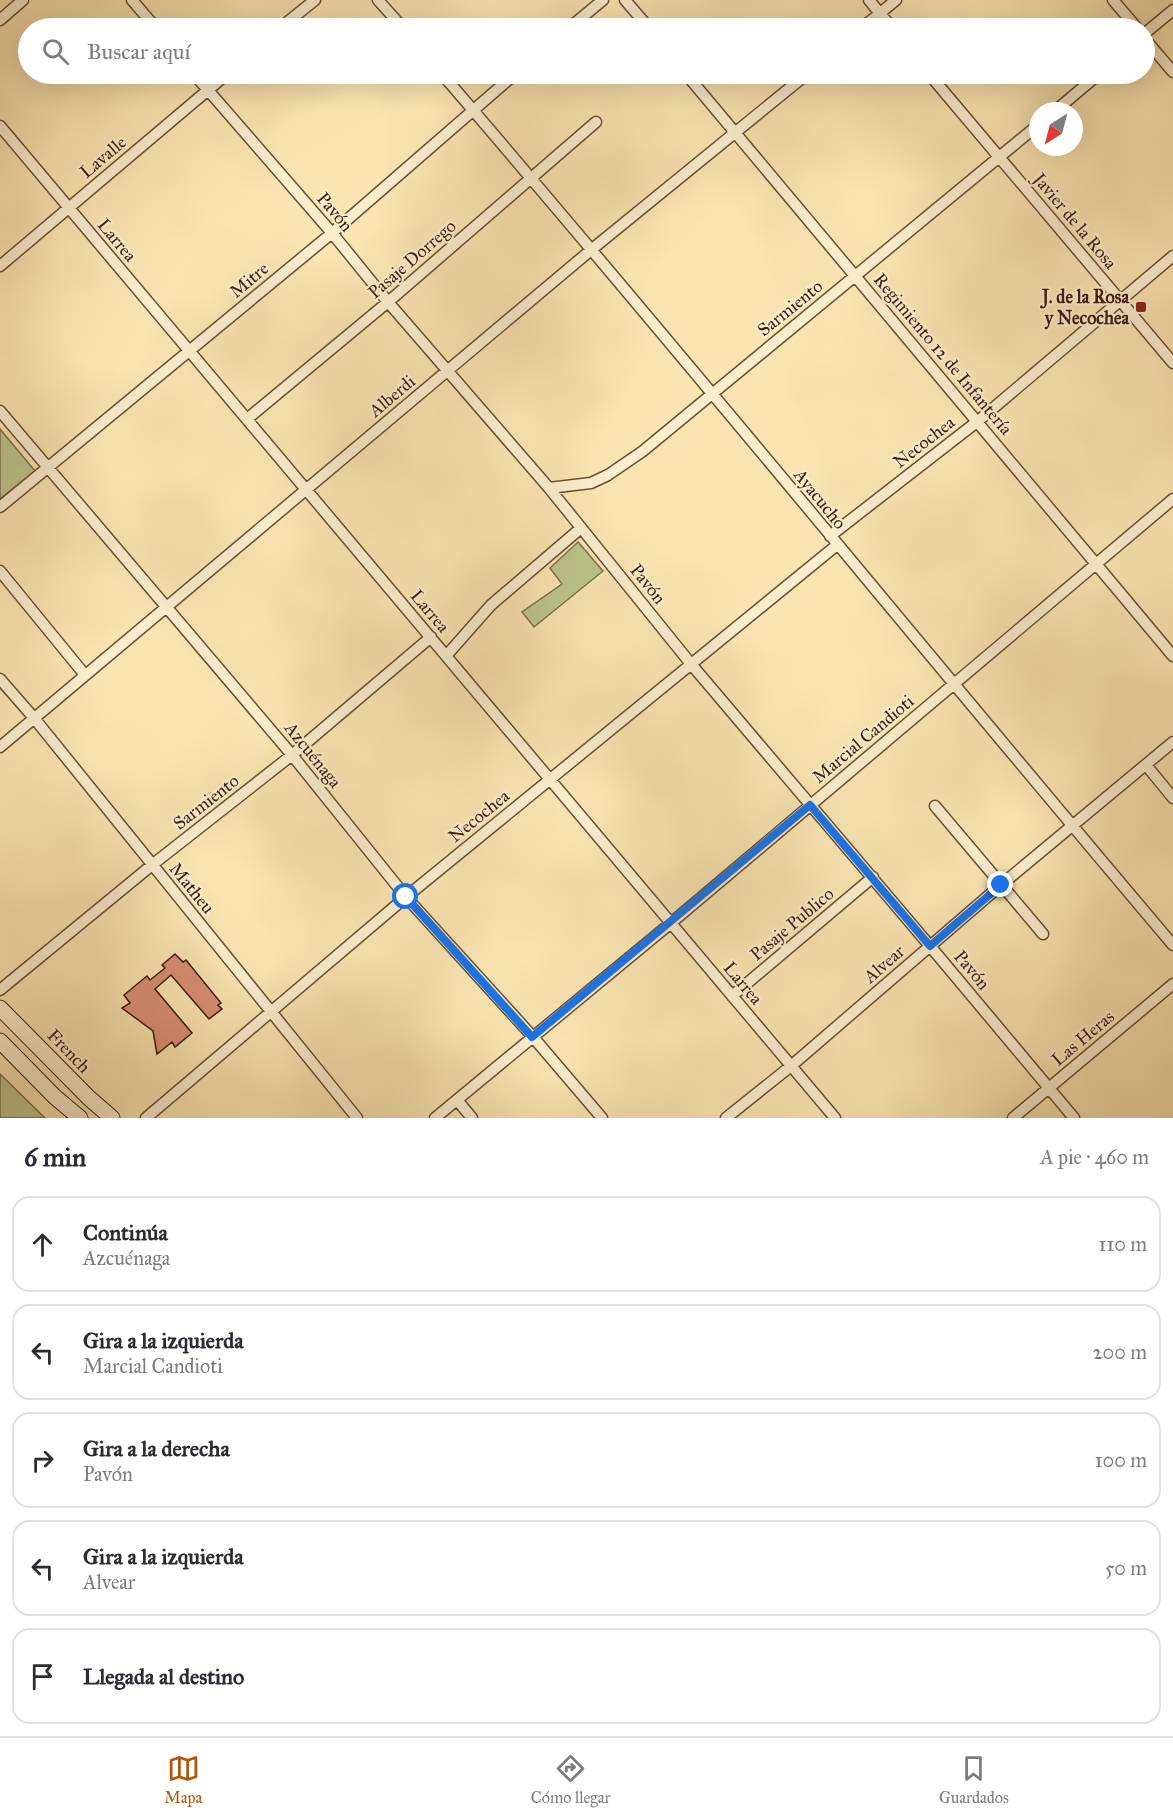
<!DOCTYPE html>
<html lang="es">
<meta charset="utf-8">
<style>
body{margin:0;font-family:"IM FELL Great Primer",serif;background:#f7f7f7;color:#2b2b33}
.compass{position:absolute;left:1029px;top:102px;width:54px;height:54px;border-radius:50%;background:#fff;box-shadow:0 6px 24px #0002;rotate:216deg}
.stop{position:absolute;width:18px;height:18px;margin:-14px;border:4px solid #1a73e8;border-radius:50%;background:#fff}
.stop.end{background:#1a73e8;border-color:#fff;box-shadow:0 2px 6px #0008}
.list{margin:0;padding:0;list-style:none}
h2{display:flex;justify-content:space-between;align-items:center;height:78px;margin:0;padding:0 24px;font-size:26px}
h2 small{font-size:20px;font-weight:400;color:#7c7c81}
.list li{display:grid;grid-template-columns:39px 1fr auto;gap:18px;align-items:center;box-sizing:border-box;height:96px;margin:0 12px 12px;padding:0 12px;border:2px solid #e1e1e2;border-radius:18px}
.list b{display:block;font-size:22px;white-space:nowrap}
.list p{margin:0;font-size:20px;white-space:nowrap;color:#7c7c81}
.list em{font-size:20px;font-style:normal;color:#7c7c81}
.icon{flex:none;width:33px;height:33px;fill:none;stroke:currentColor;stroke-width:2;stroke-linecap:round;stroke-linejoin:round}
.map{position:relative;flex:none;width:1173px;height:1118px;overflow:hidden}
.search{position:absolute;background:#fff;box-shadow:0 6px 24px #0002;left:18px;right:18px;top:18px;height:66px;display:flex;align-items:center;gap:15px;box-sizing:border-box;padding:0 21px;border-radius:33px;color:#7c7c81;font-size:22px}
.sheet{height:618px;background:#fff}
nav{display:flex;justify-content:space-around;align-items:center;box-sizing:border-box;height:84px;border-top:2px solid #e1e1e2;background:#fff;font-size:16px;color:#7c7c81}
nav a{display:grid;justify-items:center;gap:3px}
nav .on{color:#b45309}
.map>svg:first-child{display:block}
</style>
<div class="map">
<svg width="1173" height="1118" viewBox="0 0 1173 1118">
<rect width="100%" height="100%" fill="#fae5b2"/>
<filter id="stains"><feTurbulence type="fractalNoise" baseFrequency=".00333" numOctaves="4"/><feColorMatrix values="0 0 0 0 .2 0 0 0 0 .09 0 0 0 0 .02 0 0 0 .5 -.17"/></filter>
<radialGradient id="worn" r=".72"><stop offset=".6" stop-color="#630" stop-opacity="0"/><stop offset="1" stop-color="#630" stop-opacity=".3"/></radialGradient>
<path fill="#bdc58d" stroke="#7c704c" stroke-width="1.5" d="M0,429L35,471L0,499Z
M578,542L603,571L534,627L522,612L562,584L550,568Z
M0,1074L45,1118H0Z"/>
<path fill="#d98f74" stroke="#3a1b0b" stroke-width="1.5" d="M175,954L183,962L186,960L221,1003L218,1005L222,1009L209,1019L171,975L155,989L192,1033L175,1047L172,1042L157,1054L153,1031L122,1008L130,1003L124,995L147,976L150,980L165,968L162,965Z"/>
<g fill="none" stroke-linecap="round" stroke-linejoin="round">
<defs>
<path id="street" d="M132,0L156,28
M378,0L403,28
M625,0L649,28
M869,0L892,28
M1113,0L1137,28
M0,20L23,0
M280,28L315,0
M569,28L603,0
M862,28L896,0
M1144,34L1173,10
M1144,38L1173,72
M194,74L332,233L388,302L549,488L691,664L930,946L1074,1118
M442,74C689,361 928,656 1173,945
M686,74L1173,656
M929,74L1173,363
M1055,111L1099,74
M0,126L835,1118
M0,266L227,74
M0,411L292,755L406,897L533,1037L602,1118
M247,419L388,302L596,122
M549,488L591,483L608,475L643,451L1038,125
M0,507L332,233L515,74
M830,536L978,421L1173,256
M0,571L85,675
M446,656L491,605L581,528
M0,679L34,718L357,1118
M0,747L591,250L807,74
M1146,765L1173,798
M935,806L1043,934
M0,990L152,865L292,755L431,637
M732,996L873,877
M457,1100L472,1118
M146,1118L406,897L837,545
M435,1118L671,923L1173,499
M726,1118L791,1066L1001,885L1173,742
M1013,1118L1173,984"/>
<path id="secondary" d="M0,1008L89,1098L112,1118
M0,1041L55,1097L80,1118"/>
</defs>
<use href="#street" stroke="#6a4e35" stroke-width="13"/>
<use href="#secondary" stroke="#3a1b0b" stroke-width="17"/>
<use href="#street" stroke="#fceecd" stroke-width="10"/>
<use href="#secondary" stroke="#fceecd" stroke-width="15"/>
</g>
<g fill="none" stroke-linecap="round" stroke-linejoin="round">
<path stroke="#1a73e8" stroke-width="8" d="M406,897L532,1037L810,805L930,946L1001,885"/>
</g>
<rect fill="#8f2418" stroke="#fceecd" stroke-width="2" x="1135" y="301" width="12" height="12" rx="3"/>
<g text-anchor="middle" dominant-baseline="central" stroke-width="4.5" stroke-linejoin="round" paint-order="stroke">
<g font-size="18" fill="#3a1b0b" stroke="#fceecd">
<text transform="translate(103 157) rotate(-40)">Lavalle</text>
<text transform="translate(335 212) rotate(50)">Pavón</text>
<text transform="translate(1075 221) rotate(50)">Javier de la Rosa</text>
<text transform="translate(117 240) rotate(50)">Larrea</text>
<text transform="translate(412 259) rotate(-41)">Pasaje Dorrego</text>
<text transform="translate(249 280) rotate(-40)">Mitre</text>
<text transform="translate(790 308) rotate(-39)">Sarmiento</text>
<text transform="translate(943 354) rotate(50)">Regimiento 12 de Infantería</text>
<text transform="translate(392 396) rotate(-40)">Alberdi</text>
<text transform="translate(924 442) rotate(-38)">Necochea</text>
<text transform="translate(820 499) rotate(51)">Ayacucho</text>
<text transform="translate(648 584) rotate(51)">Pavón</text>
<text transform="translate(430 611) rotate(50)">Larrea</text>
<text transform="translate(863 739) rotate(-40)">Marcial Candioti</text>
<text transform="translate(313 755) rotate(51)">Azcuénaga</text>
<text transform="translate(206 802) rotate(-38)">Sarmiento</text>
<text transform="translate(479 816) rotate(-39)">Necochea</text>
<text transform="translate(192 888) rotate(51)">Matheu</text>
<text transform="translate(792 924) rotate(-40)">Pasaje Publico</text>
<text transform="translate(884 964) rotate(-41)">Alvear</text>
<text transform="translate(972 970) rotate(50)">Pavón</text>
<text transform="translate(743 983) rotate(50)">Larrea</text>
<text transform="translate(1083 1038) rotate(-40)">Las Heras</text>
<text transform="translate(69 1051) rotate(46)">French</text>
</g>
<g font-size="18" font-weight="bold" fill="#3a1b0b" stroke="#fceecd" text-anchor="end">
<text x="1129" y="297">J. de la Rosa<tspan x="1129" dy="21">y Necochea</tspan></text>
</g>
</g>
<rect width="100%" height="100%" filter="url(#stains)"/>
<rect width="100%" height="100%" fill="url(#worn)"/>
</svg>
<svg class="compass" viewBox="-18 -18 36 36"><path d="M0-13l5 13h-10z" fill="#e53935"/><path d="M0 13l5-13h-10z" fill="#7c7c81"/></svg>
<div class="stop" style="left:406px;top:897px"></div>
<div class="stop end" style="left:1001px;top:885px"></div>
<div class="search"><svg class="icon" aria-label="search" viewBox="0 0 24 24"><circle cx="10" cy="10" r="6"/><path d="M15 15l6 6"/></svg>Buscar aquí</div>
</div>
<section class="sheet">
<h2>6 min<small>A pie · 460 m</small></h2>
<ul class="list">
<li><svg class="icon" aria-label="ahead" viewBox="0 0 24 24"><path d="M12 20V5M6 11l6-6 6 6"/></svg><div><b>Continúa</b><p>Azcuénaga</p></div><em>110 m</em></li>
<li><svg class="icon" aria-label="left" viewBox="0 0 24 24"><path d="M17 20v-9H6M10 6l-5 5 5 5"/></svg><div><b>Gira a la izquierda</b><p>Marcial Candioti</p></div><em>200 m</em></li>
<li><svg class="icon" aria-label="right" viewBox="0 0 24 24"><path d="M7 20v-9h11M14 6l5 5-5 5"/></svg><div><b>Gira a la derecha</b><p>Pavón</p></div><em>100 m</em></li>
<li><svg class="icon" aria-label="left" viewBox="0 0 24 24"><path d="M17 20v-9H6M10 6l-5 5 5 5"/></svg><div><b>Gira a la izquierda</b><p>Alvear</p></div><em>50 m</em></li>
<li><svg class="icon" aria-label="arrive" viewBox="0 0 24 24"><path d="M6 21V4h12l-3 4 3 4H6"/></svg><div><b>Llegada al destino</b></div></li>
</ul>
</section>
<nav>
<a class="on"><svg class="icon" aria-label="map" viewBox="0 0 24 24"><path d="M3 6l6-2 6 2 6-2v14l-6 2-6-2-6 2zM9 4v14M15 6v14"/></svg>Mapa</a>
<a><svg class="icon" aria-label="directions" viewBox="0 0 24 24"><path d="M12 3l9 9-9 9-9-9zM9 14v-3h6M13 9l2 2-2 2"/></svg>Cómo llegar</a>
<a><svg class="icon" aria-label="saved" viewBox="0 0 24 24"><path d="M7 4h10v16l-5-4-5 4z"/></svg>Guardados</a>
</nav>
